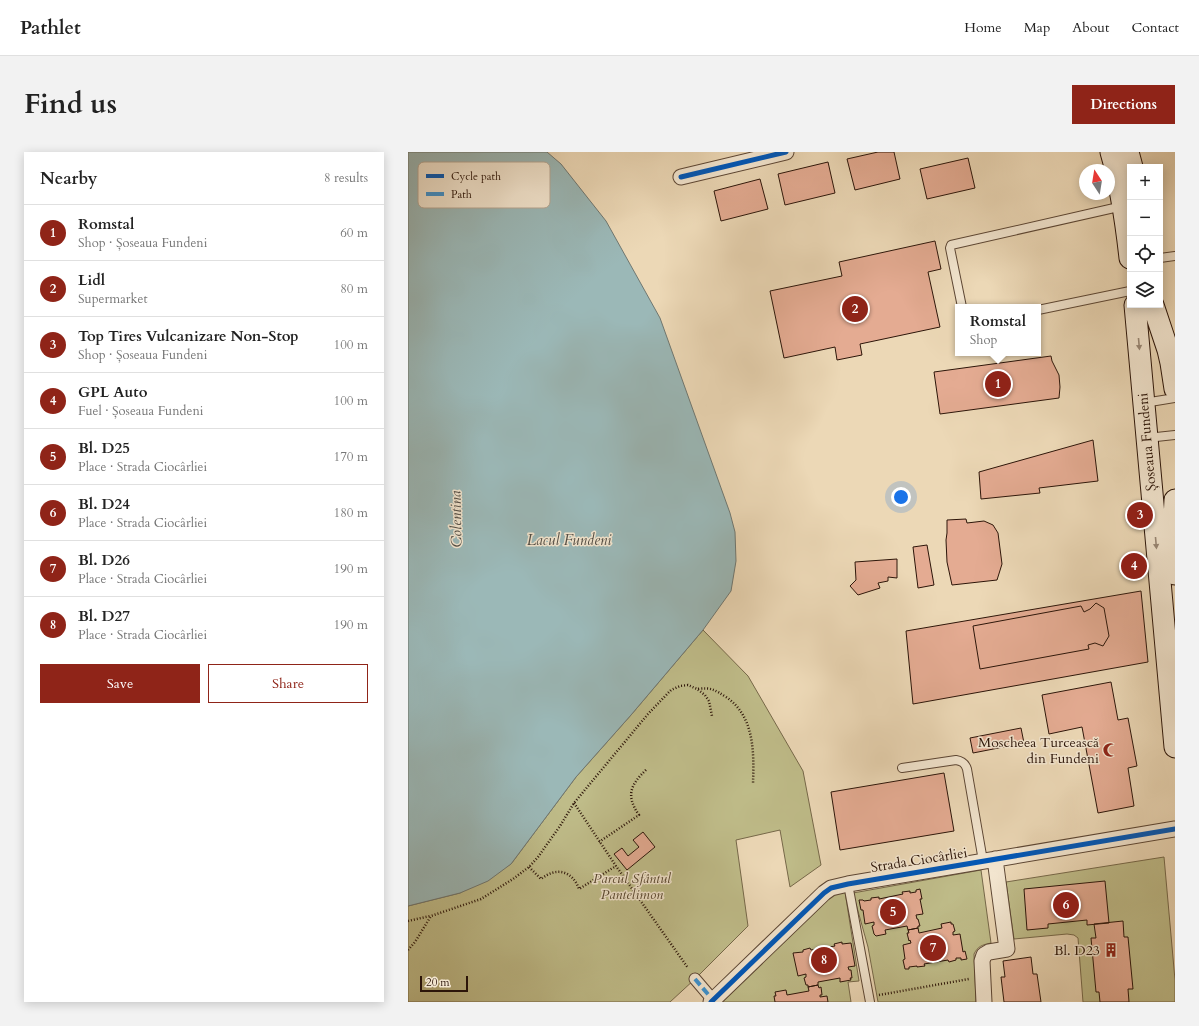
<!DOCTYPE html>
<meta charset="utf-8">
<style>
body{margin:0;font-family:Cardo,serif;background:#f2f2f2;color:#222}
.controls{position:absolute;right:12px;top:12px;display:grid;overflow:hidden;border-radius:0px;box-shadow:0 2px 10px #0003}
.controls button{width:36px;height:36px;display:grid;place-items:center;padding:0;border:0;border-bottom:1px solid #e0e0e0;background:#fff;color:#222;font:20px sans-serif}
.compass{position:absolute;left:671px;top:12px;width:36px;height:36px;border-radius:50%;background:#fff;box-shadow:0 2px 10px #0003;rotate:348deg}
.scale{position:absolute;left:12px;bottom:10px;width:48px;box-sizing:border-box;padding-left:4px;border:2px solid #2c1509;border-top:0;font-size:11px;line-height:14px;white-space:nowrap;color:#2c1509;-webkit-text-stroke:3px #f3e6d0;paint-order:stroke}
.you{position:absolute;left:493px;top:345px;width:14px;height:14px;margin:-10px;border:3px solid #fff;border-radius:50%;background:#1a73e8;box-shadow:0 0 0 6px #1a73e833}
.badge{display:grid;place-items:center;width:26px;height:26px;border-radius:50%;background:#8f2418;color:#fff;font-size:13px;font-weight:700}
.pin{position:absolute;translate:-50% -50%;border:2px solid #fff;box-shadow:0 1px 4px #0006}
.popup{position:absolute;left:547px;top:152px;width:86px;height:52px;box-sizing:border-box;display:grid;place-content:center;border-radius:0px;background:#fff;filter:drop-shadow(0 1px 3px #0005);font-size:13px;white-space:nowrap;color:#767676}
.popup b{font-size:15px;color:#222}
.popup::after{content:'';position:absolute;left:50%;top:100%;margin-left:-8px;border:8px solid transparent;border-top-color:#fff}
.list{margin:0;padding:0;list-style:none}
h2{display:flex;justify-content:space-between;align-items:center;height:52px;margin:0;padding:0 16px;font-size:17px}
h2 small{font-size:13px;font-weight:400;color:#767676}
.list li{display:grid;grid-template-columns:26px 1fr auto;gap:12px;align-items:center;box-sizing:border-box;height:56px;padding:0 16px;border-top:1px solid #e0e0e0}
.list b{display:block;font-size:15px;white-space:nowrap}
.list p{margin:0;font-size:13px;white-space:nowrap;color:#767676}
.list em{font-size:13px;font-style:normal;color:#767676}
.actions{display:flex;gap:8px;padding:12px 16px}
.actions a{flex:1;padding:9px 0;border:1px solid #8f2418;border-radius:0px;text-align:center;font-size:14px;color:#8f2418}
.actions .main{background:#8f2418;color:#fff}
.icon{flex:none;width:22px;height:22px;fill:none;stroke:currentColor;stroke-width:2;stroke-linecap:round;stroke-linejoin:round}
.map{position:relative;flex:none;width:767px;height:850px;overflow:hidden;border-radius:0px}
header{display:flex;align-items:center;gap:24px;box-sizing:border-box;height:56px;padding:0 20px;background:#fff;border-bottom:1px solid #e0e0e0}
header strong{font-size:19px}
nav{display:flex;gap:22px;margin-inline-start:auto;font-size:14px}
.intro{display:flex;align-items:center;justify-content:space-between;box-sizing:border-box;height:96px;padding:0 24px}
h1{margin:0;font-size:28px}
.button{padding:10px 18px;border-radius:0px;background:#8f2418;color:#fff;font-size:14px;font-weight:700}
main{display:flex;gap:24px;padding:0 24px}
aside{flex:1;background:#fff;border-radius:0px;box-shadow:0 2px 10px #0003}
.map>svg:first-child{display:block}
</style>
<header>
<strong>Pathlet</strong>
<nav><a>Home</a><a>Map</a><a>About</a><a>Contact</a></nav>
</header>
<div class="intro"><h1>Find us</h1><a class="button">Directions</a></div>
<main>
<aside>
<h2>Nearby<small>8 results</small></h2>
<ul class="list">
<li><span class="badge">1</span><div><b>Romstal</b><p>Shop · Șoseaua Fundeni</p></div><em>60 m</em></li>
<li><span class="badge">2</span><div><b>Lidl</b><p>Supermarket</p></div><em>80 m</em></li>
<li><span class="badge">3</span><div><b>Top Tires Vulcanizare Non-Stop</b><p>Shop · Șoseaua Fundeni</p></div><em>100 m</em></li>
<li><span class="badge">4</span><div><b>GPL Auto</b><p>Fuel · Șoseaua Fundeni</p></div><em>100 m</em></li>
<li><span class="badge">5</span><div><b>Bl. D25</b><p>Place · Strada Ciocârliei</p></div><em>170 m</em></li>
<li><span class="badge">6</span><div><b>Bl. D24</b><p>Place · Strada Ciocârliei</p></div><em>180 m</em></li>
<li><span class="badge">7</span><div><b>Bl. D26</b><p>Place · Strada Ciocârliei</p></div><em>190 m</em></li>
<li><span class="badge">8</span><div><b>Bl. D27</b><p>Place · Strada Ciocârliei</p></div><em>190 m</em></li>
</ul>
<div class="actions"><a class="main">Save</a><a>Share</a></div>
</aside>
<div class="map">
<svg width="767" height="850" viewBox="0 0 767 850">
<rect width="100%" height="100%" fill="#ecd8b6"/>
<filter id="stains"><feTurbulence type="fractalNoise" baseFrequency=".005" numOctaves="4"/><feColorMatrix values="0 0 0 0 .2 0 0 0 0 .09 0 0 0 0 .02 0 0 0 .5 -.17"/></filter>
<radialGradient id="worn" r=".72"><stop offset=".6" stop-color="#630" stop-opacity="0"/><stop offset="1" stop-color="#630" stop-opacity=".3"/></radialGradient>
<path fill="#bfbc89" stroke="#766849" d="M295,478L340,524L395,619L413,713L382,735L372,678L328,688L340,774L287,827L262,850H0V754L52,741L103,712L168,625L223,563Z
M756,705L767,828V850H675L670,786L666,783L659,782L606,787L598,730Z
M573,718L583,791C574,793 570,794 566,802L568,850H470L460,795L445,741Z
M437,740L451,829L440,830L443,850H314L425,743Z"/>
<path fill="#9bb8b7" stroke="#6f7771" d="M0,0H139L153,12L198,69L252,166L322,361L327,380L328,409L323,439L295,478L223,563L168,625L103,712L80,729L52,741L0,754Z"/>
<path fill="#e4ab92" stroke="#2c1509" d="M470,0H486L492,27L447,38L439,7Z
M560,6L567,36L519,47L512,17Z
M420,10L427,41L377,53L370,22Z
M352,27L360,57L313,69L306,39Z
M527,89L533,117L520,120L532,175L452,192L454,203L429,208L427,195L376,206L362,139L434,124L431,110Z
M643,204L644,209L651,223L652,235L651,246L532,262L526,220Z
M685,288L690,329L631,336L632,341L573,347L571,320Z
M558,367L559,371L576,369L585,373L590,381L594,412L589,428L544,433L539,410L538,388L539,381V368Z
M519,393L526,433L510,436L505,395Z
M489,407V426L480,425V429L470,431L472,436L450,443L442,434L448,428L447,410Z
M733,439L740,510L505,552L498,479Z
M688,451L696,456L701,484L695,494L687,491L680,493L681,497L572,517L565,474L673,454L676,460L682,457Z
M703,530L710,568L720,566L729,614L720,616L726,654L690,661L674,575L641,582L634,543Z
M613,576L616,591L565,601L562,586Z
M536,621L546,679L432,698L423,640Z
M235,680L247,695L219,718L206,702L214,696L220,704L231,695L225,688Z
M697,729L701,771L679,773V768L640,772V776L619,778L616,737Z
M512,737L514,747H512L515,762L508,763L509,767H510L512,774H510V776L500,778L499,774L477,778L478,782L468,784L466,782L464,774L466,773V770L457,772L455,758H453L451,748H455L456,749L463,748V746L471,745V747L495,742L494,740L502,739V741L508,740V738Z
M715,769L716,785H720L725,837H720L721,850H692L691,840H688L683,786H688L686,772Z
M543,770V772H545L547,779L545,780V783L552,782L555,800L557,799L559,807L553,808V806H548V808L541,810L540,808L516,812L517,814L509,815V814L501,815V817H497L495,808L497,807L495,793L503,791L502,788L501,789L499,781H501L500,778L510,776L511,781L534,776L533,772Z
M434,790V792L443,791L447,814L440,815L441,818H443L444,826H442L443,828L432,830V826L410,830V833L400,835V833H398L396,826L398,825V822L390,824L385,801L395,800V798L402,796L403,798L427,794L426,792Z
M623,805L625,822H629L633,850H596L593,825H597L595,809Z
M410,833L411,836L413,835L414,843H412V845L419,844L420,850H367L366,844H368L367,840L378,838L379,843L401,839L400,835Z"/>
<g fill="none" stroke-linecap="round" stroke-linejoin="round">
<defs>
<path id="service" d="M752,106L767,104
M554,155L542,96L543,93L715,54
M630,158L722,139
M736,251L767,246
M739,286L767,283
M494,616L548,608C554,609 557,611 559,617L575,709
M440,732L462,850"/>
<path id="pedestrian" d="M287,827L305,848"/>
<path id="minor" d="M273,25L378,0
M303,850L416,741L423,736L440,732L767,677
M576,850L574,809L576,803L581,800L599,797L587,707"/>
<path id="secondary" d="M703,0C713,34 718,70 722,106
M720,0L724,15
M727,153L767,595
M745,153L760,198L763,211L767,237
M767,348L765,385L767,422"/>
</defs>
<use href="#service" stroke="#5c4634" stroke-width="10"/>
<use href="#pedestrian" stroke="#5c4634" stroke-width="13"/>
<use href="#minor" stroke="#5c4634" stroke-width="17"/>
<use href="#secondary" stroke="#2c1509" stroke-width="23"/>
<path stroke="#2c1509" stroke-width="2.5" stroke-dasharray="1 2" stroke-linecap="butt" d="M290,537C303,535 307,538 318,545C347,564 346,602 345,632
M166,651L208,714L280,816
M191,690L231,663C217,643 223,632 239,617
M121,715L133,727C148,715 164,718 171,737L208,714
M0,769L22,764
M0,798L7,790L23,764L73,747L105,727L121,715L130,705L152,674L166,651L240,562L263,538L272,534L280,533L289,537L297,543L301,549L304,564
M471,843L561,827"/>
<use href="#service" stroke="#f3e6d0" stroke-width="8"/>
<use href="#pedestrian" stroke="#f3e6d0" stroke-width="11"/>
<use href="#minor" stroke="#f3e6d0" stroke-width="15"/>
<use href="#secondary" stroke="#f3e6d0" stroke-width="21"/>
<path stroke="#3c93d2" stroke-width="4" stroke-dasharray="8 4" stroke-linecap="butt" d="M287,827L305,848"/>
<defs>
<path id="cycleway" d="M273,25L378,0
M303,850L416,741L423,736L440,732L767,677"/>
</defs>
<use href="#cycleway" stroke="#f3e6d0" stroke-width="8"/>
<use href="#cycleway" stroke="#0057b8" stroke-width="5"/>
</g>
<defs><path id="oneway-solid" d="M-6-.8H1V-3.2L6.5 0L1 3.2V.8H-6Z"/></defs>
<g fill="#998876">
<use href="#oneway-solid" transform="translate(731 192) rotate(85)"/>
<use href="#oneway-solid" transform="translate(748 391) rotate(85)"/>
</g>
<defs>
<symbol id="mosque-bare" viewBox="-9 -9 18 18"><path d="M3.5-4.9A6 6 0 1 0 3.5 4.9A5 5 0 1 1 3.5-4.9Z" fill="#8f2418" stroke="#f3e6d0" stroke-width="2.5" paint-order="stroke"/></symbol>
<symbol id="building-bare" viewBox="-9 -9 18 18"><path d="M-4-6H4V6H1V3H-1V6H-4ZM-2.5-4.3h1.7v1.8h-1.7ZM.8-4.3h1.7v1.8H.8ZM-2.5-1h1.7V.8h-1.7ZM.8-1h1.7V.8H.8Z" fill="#8f2418" stroke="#f3e6d0" stroke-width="2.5" paint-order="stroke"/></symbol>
</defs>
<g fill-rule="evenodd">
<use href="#mosque-bare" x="692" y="588" width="20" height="20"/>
<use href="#building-bare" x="693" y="788" width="20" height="20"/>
</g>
<g text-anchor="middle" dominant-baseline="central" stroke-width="3" stroke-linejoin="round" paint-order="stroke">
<g font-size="14" fill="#2c1509" stroke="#f3e6d0">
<text transform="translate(739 290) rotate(-95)">Șoseaua Fundeni</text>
<text transform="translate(511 708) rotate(-9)">Strada Ciocârliei</text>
</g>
<g font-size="14" fill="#2c1509" stroke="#f3e6d0" text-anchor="end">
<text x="691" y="590">Moscheea Turcească<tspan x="691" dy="16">din Fundeni</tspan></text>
<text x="692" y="798">Bl. D23</text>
</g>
<g font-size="14" font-style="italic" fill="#58472f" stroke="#f3e6d0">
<text x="224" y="726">Parcul Sfântul<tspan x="224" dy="16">Pantelimon</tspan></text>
</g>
<g font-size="15" font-style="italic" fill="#534e46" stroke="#f3e6d0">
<text transform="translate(48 367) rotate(-91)">Colentina</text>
<text x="161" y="388">Lacul Fundeni</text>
</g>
</g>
<rect x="10" y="10" width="132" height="46" rx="6" fill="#f3e6d0" stroke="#b7a794" stroke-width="1"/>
<rect x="18" y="22" width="18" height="4" fill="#0057b8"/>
<rect x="18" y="40" width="18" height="4" fill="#3c93d2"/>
<g font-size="11" fill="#2c1509">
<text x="43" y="28">Cycle path</text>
<text x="43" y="46">Path</text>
</g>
<rect width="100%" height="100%" filter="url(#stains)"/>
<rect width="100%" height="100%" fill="url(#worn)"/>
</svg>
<div class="controls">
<button>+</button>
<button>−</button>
<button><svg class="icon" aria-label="locate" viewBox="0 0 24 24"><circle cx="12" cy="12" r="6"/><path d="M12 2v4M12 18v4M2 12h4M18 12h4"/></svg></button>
<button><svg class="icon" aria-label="layers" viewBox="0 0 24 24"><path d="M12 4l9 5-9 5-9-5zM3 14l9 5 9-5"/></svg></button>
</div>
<svg class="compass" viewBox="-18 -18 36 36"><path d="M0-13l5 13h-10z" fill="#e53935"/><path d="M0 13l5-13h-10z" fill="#767676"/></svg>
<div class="scale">20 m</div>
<div class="you"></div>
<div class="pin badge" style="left:590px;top:232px">1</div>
<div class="popup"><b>Romstal</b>Shop</div>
<div class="pin badge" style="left:447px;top:157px">2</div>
<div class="pin badge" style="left:732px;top:363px">3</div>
<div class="pin badge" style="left:726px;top:414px">4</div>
<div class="pin badge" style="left:485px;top:760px">5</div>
<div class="pin badge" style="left:658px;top:753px">6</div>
<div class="pin badge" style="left:525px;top:796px">7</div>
<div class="pin badge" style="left:416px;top:808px">8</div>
</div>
</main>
